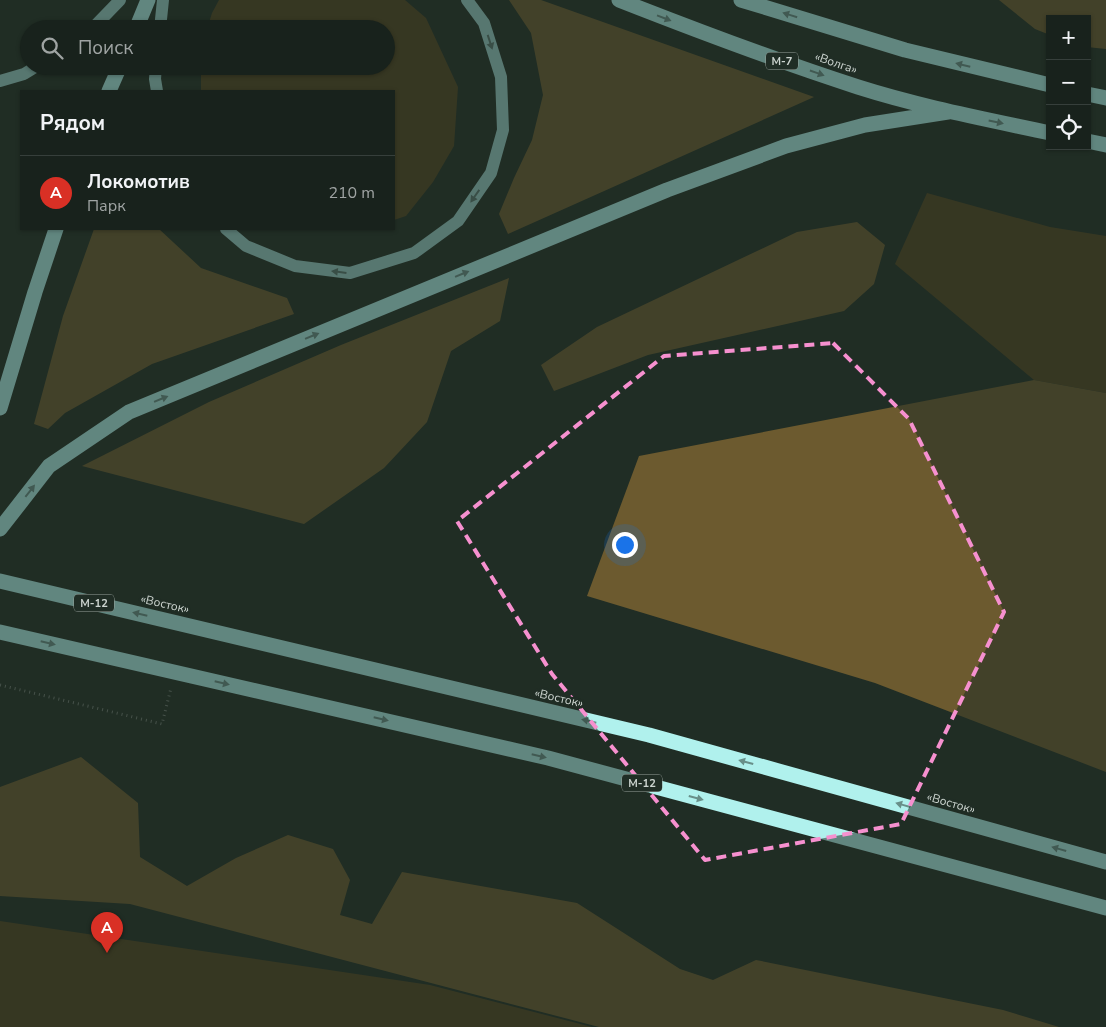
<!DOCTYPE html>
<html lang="ru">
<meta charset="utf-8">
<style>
body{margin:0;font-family:"Nunito Sans",sans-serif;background:#212a25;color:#f1f3f6}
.controls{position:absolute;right:15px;top:15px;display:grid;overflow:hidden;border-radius:0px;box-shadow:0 1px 4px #0004}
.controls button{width:45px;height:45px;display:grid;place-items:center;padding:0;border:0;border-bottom:1px solid #363f3b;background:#18221c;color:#f1f3f6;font:25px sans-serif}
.you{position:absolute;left:624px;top:544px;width:18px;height:18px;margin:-12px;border:4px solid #fff;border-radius:50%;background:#1a73e8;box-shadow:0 0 0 8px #1a73e833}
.badge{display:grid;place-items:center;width:32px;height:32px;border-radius:50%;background:#d93025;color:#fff;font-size:16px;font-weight:700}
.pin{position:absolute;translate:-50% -41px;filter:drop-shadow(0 1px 2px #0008)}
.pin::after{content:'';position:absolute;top:26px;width:18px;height:15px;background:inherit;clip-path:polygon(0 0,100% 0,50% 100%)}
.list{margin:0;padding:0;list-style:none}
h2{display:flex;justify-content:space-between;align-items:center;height:65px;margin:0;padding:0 20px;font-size:21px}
h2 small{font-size:16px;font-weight:400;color:#9fa4a3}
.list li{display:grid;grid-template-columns:32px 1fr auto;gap:15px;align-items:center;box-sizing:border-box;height:75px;padding:0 20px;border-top:1px solid #363f3b}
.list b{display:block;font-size:19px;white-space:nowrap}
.list p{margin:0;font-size:16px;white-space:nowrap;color:#9fa4a3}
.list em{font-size:16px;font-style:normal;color:#9fa4a3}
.icon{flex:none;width:28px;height:28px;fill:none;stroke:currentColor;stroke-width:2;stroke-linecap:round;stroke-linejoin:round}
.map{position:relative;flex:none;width:1106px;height:1027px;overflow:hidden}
.search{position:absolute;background:#18221c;box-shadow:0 1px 4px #0004;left:20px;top:20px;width:375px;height:55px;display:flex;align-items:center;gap:12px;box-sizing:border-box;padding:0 18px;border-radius:28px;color:#9fa4a3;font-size:19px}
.panel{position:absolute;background:#18221c;box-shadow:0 1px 4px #0004;left:20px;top:90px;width:375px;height:140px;border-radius:0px}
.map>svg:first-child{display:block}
</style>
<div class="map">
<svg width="1106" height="1027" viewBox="0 0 1106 1027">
<rect width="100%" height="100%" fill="#202d25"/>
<path fill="#514321" d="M219,0H405L426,18L458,87L454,146L433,182L406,216L394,220V91H201V66H386V29H207L212,13Z
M927,193L1050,227L1106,236V393L1034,380L895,264Z
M0,921L430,985L592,1027H0Z"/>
<path fill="#6c5a2f" d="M509,0H541L814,97L508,234L499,214L514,178L532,140L543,95L531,33Z
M999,0H1106V49L1087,47V19H1050V35L1035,29Z
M857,222L885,245L874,284L844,311L648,355L554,391L541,365L597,327L797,232Z
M94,229H159L201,268L287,298L294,314L152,364L65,413L48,429L34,424L63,316Z
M509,278L500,321L451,351L427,422L384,468L304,524L82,466L209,402L341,345Z
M1034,380L1106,393V772L875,683L587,596L639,456Z
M81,757L138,803L140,857L187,886L236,858L288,835L333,849L350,880L340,915L372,924L402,872L577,903L680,969L713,980L756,960L1003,1010L1059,1027H599L130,904L0,896V787Z"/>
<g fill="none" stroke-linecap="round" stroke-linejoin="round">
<path stroke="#737d77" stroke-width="3" stroke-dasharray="1 4" stroke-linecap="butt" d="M0,685L162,724L171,688"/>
<path stroke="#9ad0cc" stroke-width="12" d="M92,29L120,0
M160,29L163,0
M156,66L155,79L157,91
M0,81L24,74L37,66
M226,229L246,246L295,266L350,273L414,253L458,221L491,173L503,130L501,77L484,23L467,0"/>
<path stroke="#b0f1ed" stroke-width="15" d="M619,0C698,31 777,61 858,87C921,107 985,119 1050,133
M741,0L905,50L1050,85
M136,29L148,0
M109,91L120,66
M1087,94L1106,98
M1087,141L1106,145
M0,408L35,292L56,229
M0,529L49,466L129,412L667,190L786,146L865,125L948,112
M0,581L649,735L1106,862
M0,632L548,758L1106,908"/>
</g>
<defs><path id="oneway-solid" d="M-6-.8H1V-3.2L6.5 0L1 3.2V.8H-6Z" transform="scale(1.25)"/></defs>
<g fill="#688f89">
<use href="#oneway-solid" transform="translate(790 15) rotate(-163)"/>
<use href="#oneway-solid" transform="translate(664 18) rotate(21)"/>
<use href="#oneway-solid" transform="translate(963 65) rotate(-166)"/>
<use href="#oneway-solid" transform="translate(817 73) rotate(19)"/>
<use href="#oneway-solid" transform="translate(996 122) rotate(12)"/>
<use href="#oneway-solid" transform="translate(462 274) rotate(-22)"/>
<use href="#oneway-solid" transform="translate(312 336) rotate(-22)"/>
<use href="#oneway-solid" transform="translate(161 399) rotate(-22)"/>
<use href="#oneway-solid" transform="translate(30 491) rotate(-52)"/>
<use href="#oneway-solid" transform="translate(140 614) rotate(-167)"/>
<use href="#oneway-solid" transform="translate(48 643) rotate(13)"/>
<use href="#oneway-solid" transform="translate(222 683) rotate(13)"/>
<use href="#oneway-solid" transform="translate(381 719) rotate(13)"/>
<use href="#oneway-solid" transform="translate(589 721) rotate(-167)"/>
<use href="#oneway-solid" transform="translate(539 756) rotate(13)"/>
<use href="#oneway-solid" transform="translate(746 762) rotate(-165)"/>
<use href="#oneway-solid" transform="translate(696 798) rotate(15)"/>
<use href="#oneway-solid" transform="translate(903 805) rotate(-164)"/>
<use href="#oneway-solid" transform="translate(1059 849) rotate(-164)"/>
</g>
<g fill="#577670">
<use href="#oneway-solid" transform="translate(490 42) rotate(72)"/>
<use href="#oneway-solid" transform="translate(475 196) rotate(125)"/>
<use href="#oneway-solid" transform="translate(339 272) rotate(-173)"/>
</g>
<path d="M0 0H1106V1027H0ZM833,343L909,419L1004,612L901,824L705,860L552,674L457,521L664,356Z" fill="#202d25" fill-opacity=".55" fill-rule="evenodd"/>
<path fill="none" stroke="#f690cf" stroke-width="4" stroke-dasharray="10 6" stroke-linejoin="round" d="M833,343L909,419L1004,612L901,824L705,860L552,674L457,521L664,356Z"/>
<g text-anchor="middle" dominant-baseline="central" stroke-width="5" stroke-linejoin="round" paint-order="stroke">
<g fill="#202d25" stroke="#98a29c" stroke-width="1">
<rect x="766" y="52.5" width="32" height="17" rx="4"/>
<rect x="74" y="594.5" width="40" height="17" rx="4"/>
<rect x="622" y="774.5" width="40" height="17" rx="4"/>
</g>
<g font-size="11" font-weight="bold" fill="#ccd4cf">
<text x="782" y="61">М-7</text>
<text x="94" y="603">М-12</text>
<text x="642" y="783">М-12</text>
</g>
<g font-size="12" fill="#ccd4cf" stroke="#202d25">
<text transform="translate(836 63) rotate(19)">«Волга»</text>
<text transform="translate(165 604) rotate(13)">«Восток»</text>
<text transform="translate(559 698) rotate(13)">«Восток»</text>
<text transform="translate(951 803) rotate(16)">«Восток»</text>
</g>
</g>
</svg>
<div class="controls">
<button>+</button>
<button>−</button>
<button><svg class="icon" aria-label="locate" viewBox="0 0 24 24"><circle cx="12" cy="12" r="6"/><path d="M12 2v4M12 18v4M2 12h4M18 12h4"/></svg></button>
</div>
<div class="you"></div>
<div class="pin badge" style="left:107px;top:953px">A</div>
<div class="search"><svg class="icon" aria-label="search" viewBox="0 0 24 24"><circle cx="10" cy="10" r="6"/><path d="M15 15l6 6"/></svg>Поиск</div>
<section class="panel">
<h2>Рядом<small></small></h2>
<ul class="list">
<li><span class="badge">A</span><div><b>Локомотив</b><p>Парк</p></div><em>210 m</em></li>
</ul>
</section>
</div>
